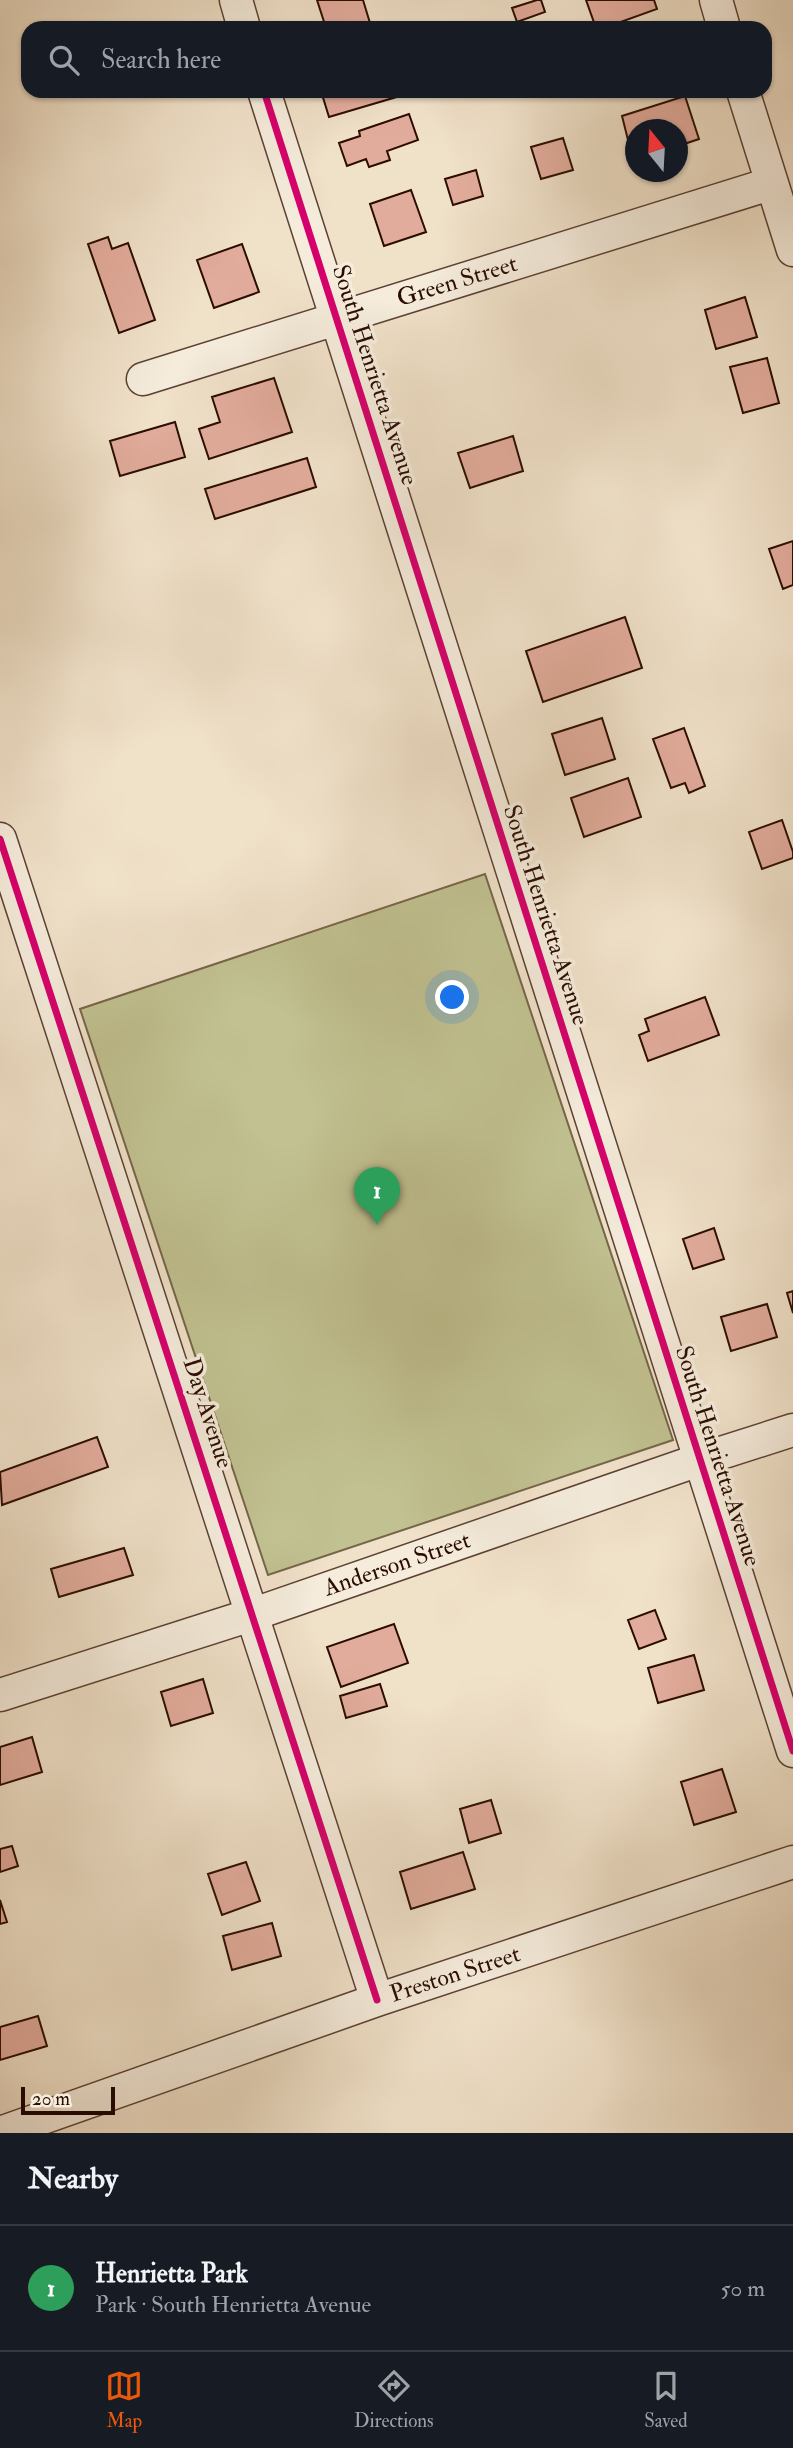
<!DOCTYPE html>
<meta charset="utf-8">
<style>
body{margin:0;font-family:"IM FELL Double Pica",serif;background:#242831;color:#f1f3f6}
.compass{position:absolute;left:625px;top:119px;width:63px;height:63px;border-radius:50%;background:#171b24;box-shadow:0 2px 5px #0004;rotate:342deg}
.scale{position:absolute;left:21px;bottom:18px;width:94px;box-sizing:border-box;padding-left:7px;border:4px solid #2b0c01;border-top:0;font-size:19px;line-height:24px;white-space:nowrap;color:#2b0c01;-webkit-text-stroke:5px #f5ecdc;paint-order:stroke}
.you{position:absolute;left:453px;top:998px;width:24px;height:24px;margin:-18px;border:5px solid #fff;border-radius:50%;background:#1a73e8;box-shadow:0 0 0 10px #1a73e833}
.badge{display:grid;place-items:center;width:46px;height:46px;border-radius:50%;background:#ea580c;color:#fff;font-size:23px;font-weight:700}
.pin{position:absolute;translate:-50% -58px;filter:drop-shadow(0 2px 4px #0008)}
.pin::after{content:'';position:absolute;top:37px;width:24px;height:21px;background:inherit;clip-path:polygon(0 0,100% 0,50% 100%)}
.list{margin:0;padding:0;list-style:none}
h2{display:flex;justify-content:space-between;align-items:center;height:91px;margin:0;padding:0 28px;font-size:30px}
h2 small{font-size:23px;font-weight:400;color:#9ea1a6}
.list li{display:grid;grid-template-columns:46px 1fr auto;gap:21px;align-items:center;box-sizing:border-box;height:126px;padding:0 28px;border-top:2px solid #363941}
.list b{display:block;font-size:26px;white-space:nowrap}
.list p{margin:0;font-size:23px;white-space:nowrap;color:#9ea1a6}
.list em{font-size:23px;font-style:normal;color:#9ea1a6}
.icon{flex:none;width:38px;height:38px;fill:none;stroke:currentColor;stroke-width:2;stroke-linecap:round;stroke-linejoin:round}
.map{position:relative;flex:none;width:793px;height:2133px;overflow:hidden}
.search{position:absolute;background:#171b24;box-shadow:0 2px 5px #0004;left:21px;right:21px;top:21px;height:77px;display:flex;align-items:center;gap:18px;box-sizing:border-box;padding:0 24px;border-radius:21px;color:#9ea1a6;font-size:26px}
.sheet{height:217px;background:#171b24}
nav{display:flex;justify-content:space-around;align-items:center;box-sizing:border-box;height:98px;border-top:2px solid #363941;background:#171b24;font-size:19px;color:#9ea1a6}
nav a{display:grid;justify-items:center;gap:4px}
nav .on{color:#ea580c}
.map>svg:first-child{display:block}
</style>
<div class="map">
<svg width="793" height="2133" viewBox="0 0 793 2133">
<rect width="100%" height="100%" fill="#f0e1c9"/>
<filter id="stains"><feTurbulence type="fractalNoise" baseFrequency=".00286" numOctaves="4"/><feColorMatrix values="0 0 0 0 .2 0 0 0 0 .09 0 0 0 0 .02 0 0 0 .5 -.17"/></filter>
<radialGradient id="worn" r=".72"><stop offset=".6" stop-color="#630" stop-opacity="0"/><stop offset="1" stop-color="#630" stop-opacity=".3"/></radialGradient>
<path fill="#c1c191" stroke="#766649" stroke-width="2" d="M485,874L673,1440L268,1575L80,1009Z"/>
<path fill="#e2ac9c" stroke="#2b0c01" stroke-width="2" d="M317,0H363L370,23L355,28H326Z
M537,0H541L545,12L517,22L512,8Z
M586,0H654L657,9L604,28H596Z
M321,91H399L400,96L329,117Z
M685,96L699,139L678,146V130H636V159L633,160L622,116Z
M409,114L418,140L387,151L390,160L369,167L366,159L347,166L339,143L360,136L359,131Z
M563,138L573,170L541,179L531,147Z
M476,170L483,196L453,205L445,179Z
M411,190L426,232L384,246L370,204Z
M108,237L112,249L128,243L155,320L119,333L88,244Z
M242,244L259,292L214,308L197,260Z
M745,297L757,337L716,349L705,310Z
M767,358L779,403L743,413L730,367Z
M274,378L292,432L209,459L199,429L220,422L212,397Z
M175,422L185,457L120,476L110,441Z
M513,436L523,471L470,488L458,453Z
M307,458L316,487L215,519L205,489Z
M793,541V585L783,589L769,549Z
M625,617L642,668L543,702L526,651Z
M602,718L615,759L565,775L552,734Z
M684,728L705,786L689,793L685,783L671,788L653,739Z
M628,778L641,817L584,837L571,798Z
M782,820L793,852V858L762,869L749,832Z
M705,997L719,1035L648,1061L639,1035L649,1031L645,1019Z
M714,1228L724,1259L693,1269L683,1239Z
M793,1291V1313L787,1293Z
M767,1304L777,1337L731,1351L721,1317Z
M97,1437L108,1467L2,1505L0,1472Z
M124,1548L133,1575L59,1597L51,1569Z
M655,1610L666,1639L639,1649L628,1620Z
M394,1624L408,1663L341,1687L327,1647Z
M694,1655L704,1690L658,1703L648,1668Z
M203,1679L213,1713L171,1726L161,1692Z
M380,1684L387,1706L346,1718L340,1696Z
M32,1737L42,1772L0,1785V1747Z
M722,1769L736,1812L694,1825L681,1782Z
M491,1800L501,1833L469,1843L460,1809Z
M12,1846L18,1866L0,1872V1849Z
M463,1852L475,1889L411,1909L400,1872Z
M246,1862L260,1901L222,1915L208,1874Z
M0,1900L7,1922L0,1924Z
M272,1923L281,1956L232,1970L223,1936Z
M38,2016L47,2046L0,2060V2027Z"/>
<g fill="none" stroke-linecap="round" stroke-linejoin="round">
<defs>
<path id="minor" d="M236,0L244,28
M716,0L724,28
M264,91L793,1751
M743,91L793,250
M143,379L770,184
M0,839L377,2000
M0,1695L254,1614L699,1460L793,1430
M0,2133L377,2000L793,1862"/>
</defs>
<use href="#minor" stroke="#5c4133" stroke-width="35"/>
<use href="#minor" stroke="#f5ecdc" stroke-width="32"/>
<defs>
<path id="cycleway" d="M264,91L793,1751
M0,839L377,2000"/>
</defs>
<use href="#cycleway" stroke="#f5ecdc" stroke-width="11"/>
<use href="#cycleway" stroke="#d6006c" stroke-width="7"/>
</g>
<g text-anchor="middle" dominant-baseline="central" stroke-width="7" stroke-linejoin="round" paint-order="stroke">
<g font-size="24" fill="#2b0c01" stroke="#f5ecdc">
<text transform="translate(457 281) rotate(-17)">Green Street</text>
<text transform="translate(375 375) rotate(72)">South Henrietta Avenue</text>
<text transform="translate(546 915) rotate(72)">South Henrietta Avenue</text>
<text transform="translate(208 1413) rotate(72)">Day Avenue</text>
<text transform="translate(718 1456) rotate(72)">South Henrietta Avenue</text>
<text transform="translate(397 1564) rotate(-19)">Anderson Street</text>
<text transform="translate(455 1974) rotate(-18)">Preston Street</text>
</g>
</g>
<rect width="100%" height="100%" filter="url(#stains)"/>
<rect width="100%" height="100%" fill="url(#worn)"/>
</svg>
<svg class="compass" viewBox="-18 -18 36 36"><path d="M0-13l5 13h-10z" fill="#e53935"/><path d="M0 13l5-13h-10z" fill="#9ea1a6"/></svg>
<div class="scale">20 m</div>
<div class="you"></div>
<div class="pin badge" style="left:377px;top:1225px;background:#2e9e5b">1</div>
<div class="search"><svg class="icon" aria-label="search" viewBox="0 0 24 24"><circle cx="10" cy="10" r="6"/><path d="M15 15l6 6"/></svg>Search here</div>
</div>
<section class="sheet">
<h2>Nearby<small></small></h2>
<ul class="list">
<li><span class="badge" style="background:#2e9e5b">1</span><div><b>Henrietta Park</b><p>Park · South Henrietta Avenue</p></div><em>50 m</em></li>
</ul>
</section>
<nav>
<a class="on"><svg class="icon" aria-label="map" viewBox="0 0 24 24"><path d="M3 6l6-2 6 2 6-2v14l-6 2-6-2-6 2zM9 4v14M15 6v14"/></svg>Map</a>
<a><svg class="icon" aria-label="directions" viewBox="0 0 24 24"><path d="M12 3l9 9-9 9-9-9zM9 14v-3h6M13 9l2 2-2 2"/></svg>Directions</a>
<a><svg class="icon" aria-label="saved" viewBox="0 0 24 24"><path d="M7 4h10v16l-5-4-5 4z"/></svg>Saved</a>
</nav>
